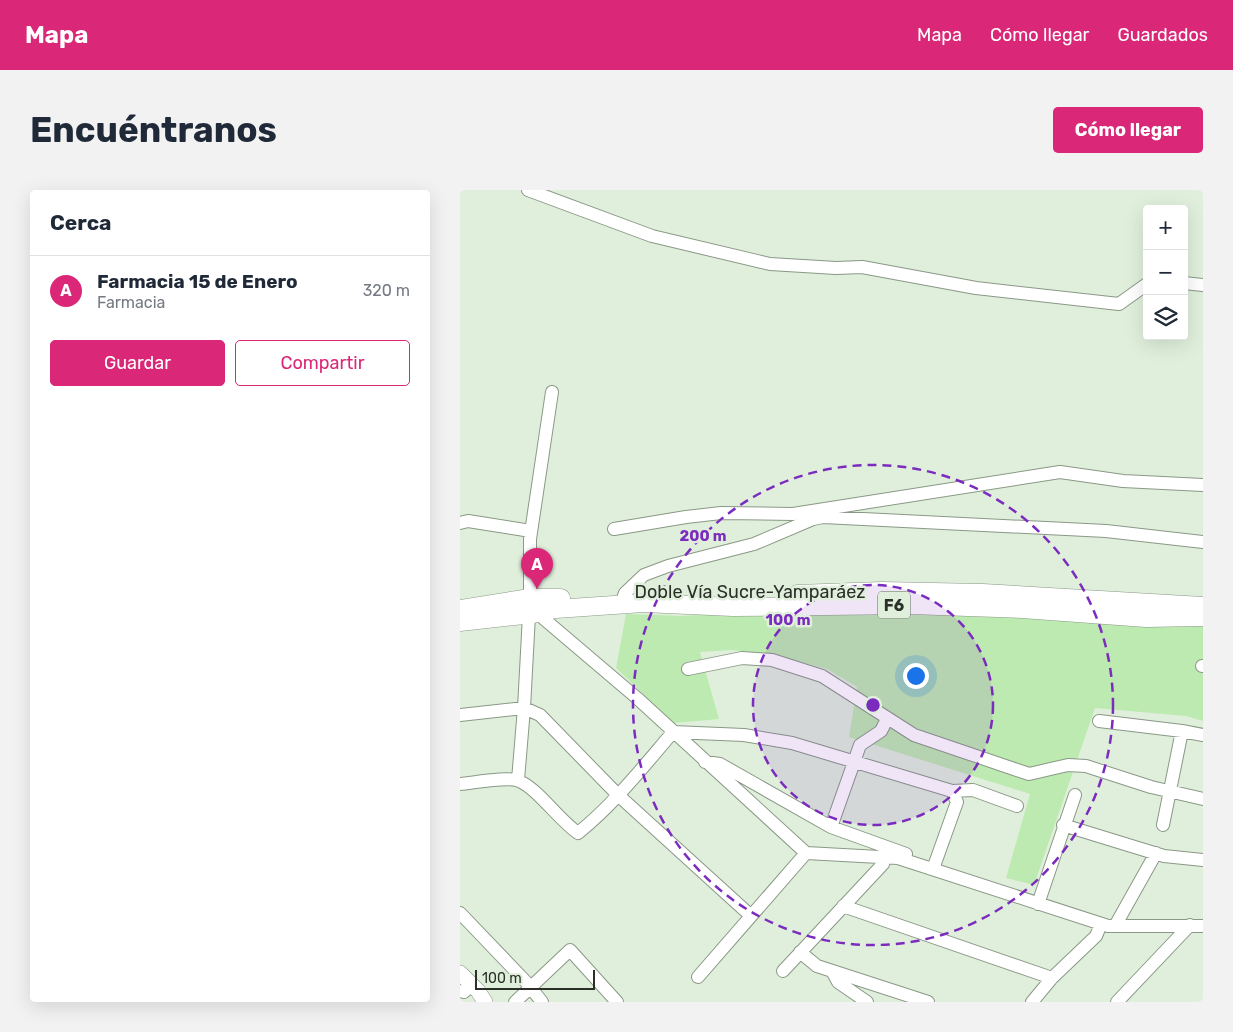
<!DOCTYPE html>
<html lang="es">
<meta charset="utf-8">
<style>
body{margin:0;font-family:Rubik,sans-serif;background:#f2f2f3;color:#1f2937}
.controls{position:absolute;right:15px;top:15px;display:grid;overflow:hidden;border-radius:5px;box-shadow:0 5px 20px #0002}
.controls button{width:45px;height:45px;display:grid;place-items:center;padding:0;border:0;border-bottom:1px solid #e0e1e3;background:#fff;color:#1f2937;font:25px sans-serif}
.scale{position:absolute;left:15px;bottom:12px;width:120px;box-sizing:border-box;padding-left:5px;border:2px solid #2a2f28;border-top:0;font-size:14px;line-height:18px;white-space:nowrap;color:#2a2f28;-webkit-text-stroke:4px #e0efdc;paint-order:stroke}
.you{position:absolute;left:455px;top:485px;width:18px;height:18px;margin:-12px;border:4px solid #fff;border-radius:50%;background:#1a73e8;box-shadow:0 0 0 8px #1a73e833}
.badge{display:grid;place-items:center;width:32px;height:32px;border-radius:50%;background:#db2777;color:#fff;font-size:16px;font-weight:700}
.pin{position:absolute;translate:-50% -41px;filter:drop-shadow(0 1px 2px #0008)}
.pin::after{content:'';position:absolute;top:26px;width:18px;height:15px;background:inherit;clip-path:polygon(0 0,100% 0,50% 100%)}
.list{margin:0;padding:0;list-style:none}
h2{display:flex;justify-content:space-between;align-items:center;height:65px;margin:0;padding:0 20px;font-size:21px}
h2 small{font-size:16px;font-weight:400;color:#747a83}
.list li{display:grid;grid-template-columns:32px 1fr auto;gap:15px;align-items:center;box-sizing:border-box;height:70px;padding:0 20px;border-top:1px solid #e0e1e3}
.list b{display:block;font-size:19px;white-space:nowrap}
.list p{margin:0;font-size:16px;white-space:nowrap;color:#747a83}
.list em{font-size:16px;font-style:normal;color:#747a83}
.actions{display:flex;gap:10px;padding:15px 20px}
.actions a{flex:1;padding:11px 0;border:1px solid #db2777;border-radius:5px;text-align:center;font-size:18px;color:#db2777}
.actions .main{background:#db2777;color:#fff}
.icon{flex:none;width:28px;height:28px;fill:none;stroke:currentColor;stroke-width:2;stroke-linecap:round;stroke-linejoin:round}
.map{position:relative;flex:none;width:743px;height:812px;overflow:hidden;border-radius:5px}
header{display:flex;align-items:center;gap:30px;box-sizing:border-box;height:70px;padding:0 25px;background:#db2777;color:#fff}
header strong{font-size:24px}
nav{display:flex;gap:28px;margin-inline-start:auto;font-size:18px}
.intro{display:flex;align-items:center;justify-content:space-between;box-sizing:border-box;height:120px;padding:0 30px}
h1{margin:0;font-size:35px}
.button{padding:12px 22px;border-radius:5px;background:#db2777;color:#fff;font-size:18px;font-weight:700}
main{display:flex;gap:30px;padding:0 30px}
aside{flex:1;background:#fff;border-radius:5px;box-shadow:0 5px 20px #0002}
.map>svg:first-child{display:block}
</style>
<header>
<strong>Mapa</strong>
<nav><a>Mapa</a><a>Cómo llegar</a><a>Guardados</a></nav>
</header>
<div class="intro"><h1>Encuéntranos</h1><a class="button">Cómo llegar</a></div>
<main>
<aside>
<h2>Cerca<small></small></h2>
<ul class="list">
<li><span class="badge">A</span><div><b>Farmacia 15 de Enero</b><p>Farmacia</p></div><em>320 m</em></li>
</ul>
<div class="actions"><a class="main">Guardar</a><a>Compartir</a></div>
</aside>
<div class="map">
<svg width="743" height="812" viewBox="0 0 743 812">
<rect width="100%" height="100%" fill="#e0efdc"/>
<path fill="#bdeab0" d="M363,417L743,428V531L726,526L635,518L574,695L546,688L570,604L389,547L397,497L367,479L311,464L272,460L240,462L259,529L214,533L156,478L166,424L223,426Z"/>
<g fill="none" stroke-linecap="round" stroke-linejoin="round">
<defs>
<path id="minor" d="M68,0L192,46L310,74L376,78L402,77L516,98L659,114L687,94
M724,93L743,95
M0,333L8,331L71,341
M154,339L226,327L261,323L333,324L600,282L663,291L743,295
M70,408V349L92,202
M161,414L165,403L184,385L208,376L294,354L353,329L363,327L646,341L743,352
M77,423L177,508L346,663L438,668L648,736H743
M742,476H743
M228,479L282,468L312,470L362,486L454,545L554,579L569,584L608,575L626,576L691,597L743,609
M0,525L64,518L80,525L158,605L290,725
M639,531L722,541L743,545
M245,572L260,574L371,637L446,664
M58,590L64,518L69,425
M0,594C13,593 48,586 59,591C77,598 99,630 118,643C154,614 183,577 213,542L284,545L332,553L492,601L497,612L473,679
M492,601L513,600L557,616
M603,635L704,666L743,670
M703,635L722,541
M371,637L400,555L421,541L427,529
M578,714L615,605
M383,716L592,788
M0,723L67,793L82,812
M655,736L696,663
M340,762L357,776L468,812
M323,781L423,674L425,666
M372,781L378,792L407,812
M238,787L346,663
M0,801L4,802L12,795
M55,812L110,760L157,812
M572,812L592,788L636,746L641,734
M657,812L730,735"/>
<path id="major" d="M0,783L18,801L25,812"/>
<path id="highway" d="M337,404L422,401L523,403L743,416
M0,419L70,408H101
M0,432L73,424L96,419L183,413L273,417L451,415L562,419L686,428L743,427"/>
</defs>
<use href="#minor" stroke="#8a9886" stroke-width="14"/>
<use href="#major" stroke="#8a9886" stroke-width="16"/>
<use href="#highway" stroke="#8a9886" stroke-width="19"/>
<use href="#minor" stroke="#fff" stroke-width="12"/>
<use href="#major" stroke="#fff" stroke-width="15"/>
<use href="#highway" stroke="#fff" stroke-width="18"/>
</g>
<circle cx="413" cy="515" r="120" fill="#7b2cbf" fill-opacity=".12"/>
<g fill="none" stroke="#7b2cbf" stroke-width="2.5" stroke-dasharray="9 6">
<circle cx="413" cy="515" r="120"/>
<circle cx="413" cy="515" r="240"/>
</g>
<g text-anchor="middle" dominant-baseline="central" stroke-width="5" stroke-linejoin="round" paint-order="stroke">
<rect fill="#e0efdc" stroke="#61695e" stroke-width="1" x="418" y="401.5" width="32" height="27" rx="4"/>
<g font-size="16" font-weight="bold" fill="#2a2f28">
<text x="434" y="415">F6</text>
</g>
<g font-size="18" fill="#2a2f28" stroke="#e0efdc">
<text x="290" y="402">Doble Vía Sucre-Yamparáez</text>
</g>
</g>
<circle cx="413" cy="515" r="8" fill="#7b2cbf" stroke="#e0efdc" stroke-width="2.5"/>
<g font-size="15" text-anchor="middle" font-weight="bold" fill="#7b2cbf" stroke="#e0efdc" stroke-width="5" stroke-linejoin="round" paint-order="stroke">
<text x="243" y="351">200 m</text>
<text x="328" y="435">100 m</text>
</g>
</svg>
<div class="controls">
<button>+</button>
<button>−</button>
<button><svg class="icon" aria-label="layers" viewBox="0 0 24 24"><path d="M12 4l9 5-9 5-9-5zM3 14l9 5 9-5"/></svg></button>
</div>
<div class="scale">100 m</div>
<div class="you"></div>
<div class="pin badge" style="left:77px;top:399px">A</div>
</div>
</main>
